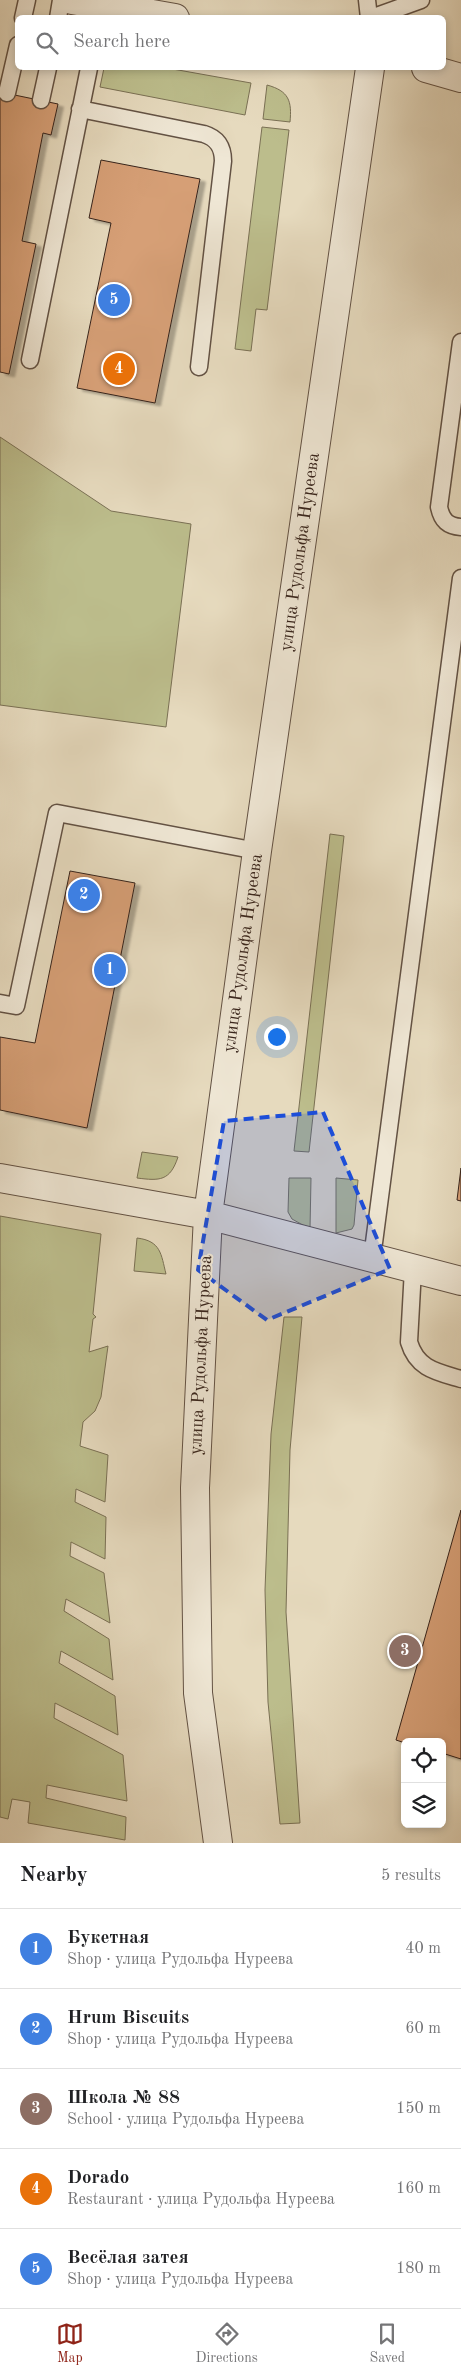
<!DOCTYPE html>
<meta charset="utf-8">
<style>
body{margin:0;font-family:"Old Standard TT",serif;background:#f2f2f2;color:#202124}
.controls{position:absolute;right:15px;bottom:15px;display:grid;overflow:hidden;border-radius:8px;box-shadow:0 2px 8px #0003}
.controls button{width:45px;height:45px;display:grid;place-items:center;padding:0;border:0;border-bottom:1px solid #e0e0e0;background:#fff;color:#202124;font:25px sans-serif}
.you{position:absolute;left:276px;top:1036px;width:18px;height:18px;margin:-12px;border:4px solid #fff;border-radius:50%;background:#1a73e8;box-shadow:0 0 0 8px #1a73e833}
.badge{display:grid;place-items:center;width:32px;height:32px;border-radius:50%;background:#8f2418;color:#fff;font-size:16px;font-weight:700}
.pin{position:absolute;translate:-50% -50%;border:2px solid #fff;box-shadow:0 1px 5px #0006}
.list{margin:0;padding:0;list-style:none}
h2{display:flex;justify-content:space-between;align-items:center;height:65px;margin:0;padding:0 20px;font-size:21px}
h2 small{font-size:16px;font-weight:400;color:#757577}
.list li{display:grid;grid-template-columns:32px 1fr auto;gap:15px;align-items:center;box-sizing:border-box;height:80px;padding:0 20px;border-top:1px solid #e0e0e0}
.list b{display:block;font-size:19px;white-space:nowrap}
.list p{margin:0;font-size:16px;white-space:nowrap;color:#757577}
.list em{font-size:16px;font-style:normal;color:#757577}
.icon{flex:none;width:28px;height:28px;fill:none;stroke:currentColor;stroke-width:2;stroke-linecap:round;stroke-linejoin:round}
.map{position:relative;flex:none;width:461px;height:1843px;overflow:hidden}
.search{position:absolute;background:#fff;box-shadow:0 2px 8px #0003;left:15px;right:15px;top:15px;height:55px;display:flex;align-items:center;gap:12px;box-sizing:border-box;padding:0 18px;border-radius:8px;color:#757577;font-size:19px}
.sheet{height:465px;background:#fff}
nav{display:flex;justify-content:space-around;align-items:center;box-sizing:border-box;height:70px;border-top:1px solid #e0e0e0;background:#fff;font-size:14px;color:#757577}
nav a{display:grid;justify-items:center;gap:2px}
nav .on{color:#8f2418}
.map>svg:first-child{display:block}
</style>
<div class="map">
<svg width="461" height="1843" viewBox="0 0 461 1843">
<defs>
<filter id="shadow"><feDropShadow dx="5.5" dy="3" stdDeviation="1" flood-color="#0004"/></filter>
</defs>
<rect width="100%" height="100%" fill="#e6dabe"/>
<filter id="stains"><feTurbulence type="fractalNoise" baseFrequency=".004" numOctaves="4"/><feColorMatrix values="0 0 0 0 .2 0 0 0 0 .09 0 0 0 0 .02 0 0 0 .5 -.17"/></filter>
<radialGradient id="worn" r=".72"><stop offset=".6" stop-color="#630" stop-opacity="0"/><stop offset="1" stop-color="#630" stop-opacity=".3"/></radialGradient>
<path fill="#bcbd8c" stroke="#7a7054" d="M104,68H167L251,83L245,115L100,87Z
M267,85C289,91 292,101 290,122L263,119Z
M262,127L289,130L267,310L256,309L251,351L235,349Z
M0,437L111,511L191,524L166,727L0,705Z
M330,834L344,836L309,1152L294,1151Z
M142,1152L178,1157C170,1181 160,1181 137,1178Z
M289,1178H311L310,1229L292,1219L288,1212Z
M336,1178L358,1180L354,1225L352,1229L336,1233Z
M0,1216L101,1234L93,1314L96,1317L93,1319L89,1352L108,1346L101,1397L95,1411L83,1422L80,1446L108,1455L105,1502L76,1489L75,1502L106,1517L105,1559L71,1542L70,1556L104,1573L110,1623L66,1599L64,1611L109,1639L113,1680L61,1651L59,1663L115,1696L118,1735L55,1703L54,1718L123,1755L127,1801L47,1785L46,1798L126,1817L125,1840L28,1823L30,1802L12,1799L8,1819L0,1817Z
M137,1238C161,1241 161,1254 166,1274L134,1271Z
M284,1317H302L290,1450L286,1612L300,1823L280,1824L268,1702L265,1590L271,1434Z"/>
<path fill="#d69f76" stroke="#37241c" filter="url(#shadow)" d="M0,92L58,104L51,135L43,133L22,241L36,244L9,374L0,372Z
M101,160L200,179L155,403L77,388L111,223L89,218Z
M70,871L135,883L87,1128L0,1110V1037L35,1043Z
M461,1168V1201L457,1200Z
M461,1510V1759L442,1753V1742L405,1743L396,1740Z"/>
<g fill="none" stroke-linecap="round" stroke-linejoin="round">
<defs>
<path id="lane" d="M367,0L369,18
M23,18L27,0
M58,18L61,0
M371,18L421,0
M7,93L18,45
M41,100L48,68
M80,109L204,134C217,138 223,147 223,161L199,367
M461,342L439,507C442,521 448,526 461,527
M30,360L89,68
M0,1003L16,1006L57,813L257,851
M372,1258L461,578
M413,1269L409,1342C417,1369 437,1372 461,1379"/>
<path id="street" d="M72,0L175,18
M426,68L461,78
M0,1178L208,1215L461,1281
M218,1843L198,1693L195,1488L208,1215L257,851L370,68"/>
</defs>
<use href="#lane" stroke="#635244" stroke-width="19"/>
<use href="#street" stroke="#635244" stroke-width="30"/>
<use href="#lane" stroke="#efe7d5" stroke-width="16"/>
<use href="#street" stroke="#efe7d5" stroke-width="28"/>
</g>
<path fill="#1d4ed8" fill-opacity="0.2" stroke="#1d4ed8" stroke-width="4" stroke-dasharray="10 6" stroke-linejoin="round" d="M323,1112L390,1269L267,1320L198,1270L224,1121Z"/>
<g text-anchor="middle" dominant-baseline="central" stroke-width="4" stroke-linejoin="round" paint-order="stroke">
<g font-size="18" fill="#37241c" stroke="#efe7d5">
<text transform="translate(300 552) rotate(-82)">улица Рудольфа Нуреева</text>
<text transform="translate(243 953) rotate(-82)">улица Рудольфа Нуреева</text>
<text transform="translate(201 1355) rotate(-87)">улица Рудольфа Нуреева</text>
</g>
</g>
<rect width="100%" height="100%" filter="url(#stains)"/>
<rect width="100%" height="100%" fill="url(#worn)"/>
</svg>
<div class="controls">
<button><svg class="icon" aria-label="locate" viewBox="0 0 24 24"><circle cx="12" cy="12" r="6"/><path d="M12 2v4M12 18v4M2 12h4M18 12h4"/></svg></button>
<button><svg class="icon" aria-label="layers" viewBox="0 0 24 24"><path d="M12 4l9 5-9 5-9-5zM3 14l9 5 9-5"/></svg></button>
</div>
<div class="you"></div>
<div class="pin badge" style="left:110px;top:970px;background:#3f7fe0">1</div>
<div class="pin badge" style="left:84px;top:895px;background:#3f7fe0">2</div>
<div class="pin badge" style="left:405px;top:1651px;background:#8d6e63">3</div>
<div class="pin badge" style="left:119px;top:369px;background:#e8710a">4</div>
<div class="pin badge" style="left:114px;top:300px;background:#3f7fe0">5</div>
<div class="search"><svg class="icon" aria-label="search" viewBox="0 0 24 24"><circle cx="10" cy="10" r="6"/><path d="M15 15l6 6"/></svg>Search here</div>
</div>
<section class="sheet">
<h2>Nearby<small>5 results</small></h2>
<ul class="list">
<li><span class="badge" style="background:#3f7fe0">1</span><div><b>Букетная</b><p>Shop · улица Рудольфа Нуреева</p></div><em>40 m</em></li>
<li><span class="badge" style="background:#3f7fe0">2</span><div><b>Hrum Biscuits</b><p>Shop · улица Рудольфа Нуреева</p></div><em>60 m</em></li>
<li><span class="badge" style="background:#8d6e63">3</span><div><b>Школа № 88</b><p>School · улица Рудольфа Нуреева</p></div><em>150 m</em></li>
<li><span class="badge" style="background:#e8710a">4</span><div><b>Dorado</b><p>Restaurant · улица Рудольфа Нуреева</p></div><em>160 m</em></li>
<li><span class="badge" style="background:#3f7fe0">5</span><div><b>Весёлая затея</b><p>Shop · улица Рудольфа Нуреева</p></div><em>180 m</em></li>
</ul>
</section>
<nav>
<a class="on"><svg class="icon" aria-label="map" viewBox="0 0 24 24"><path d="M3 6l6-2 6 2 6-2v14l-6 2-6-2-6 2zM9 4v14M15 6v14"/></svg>Map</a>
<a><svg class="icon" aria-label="directions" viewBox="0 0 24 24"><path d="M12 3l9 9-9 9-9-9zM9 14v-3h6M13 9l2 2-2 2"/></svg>Directions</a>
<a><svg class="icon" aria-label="saved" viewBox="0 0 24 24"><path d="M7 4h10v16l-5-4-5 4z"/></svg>Saved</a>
</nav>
